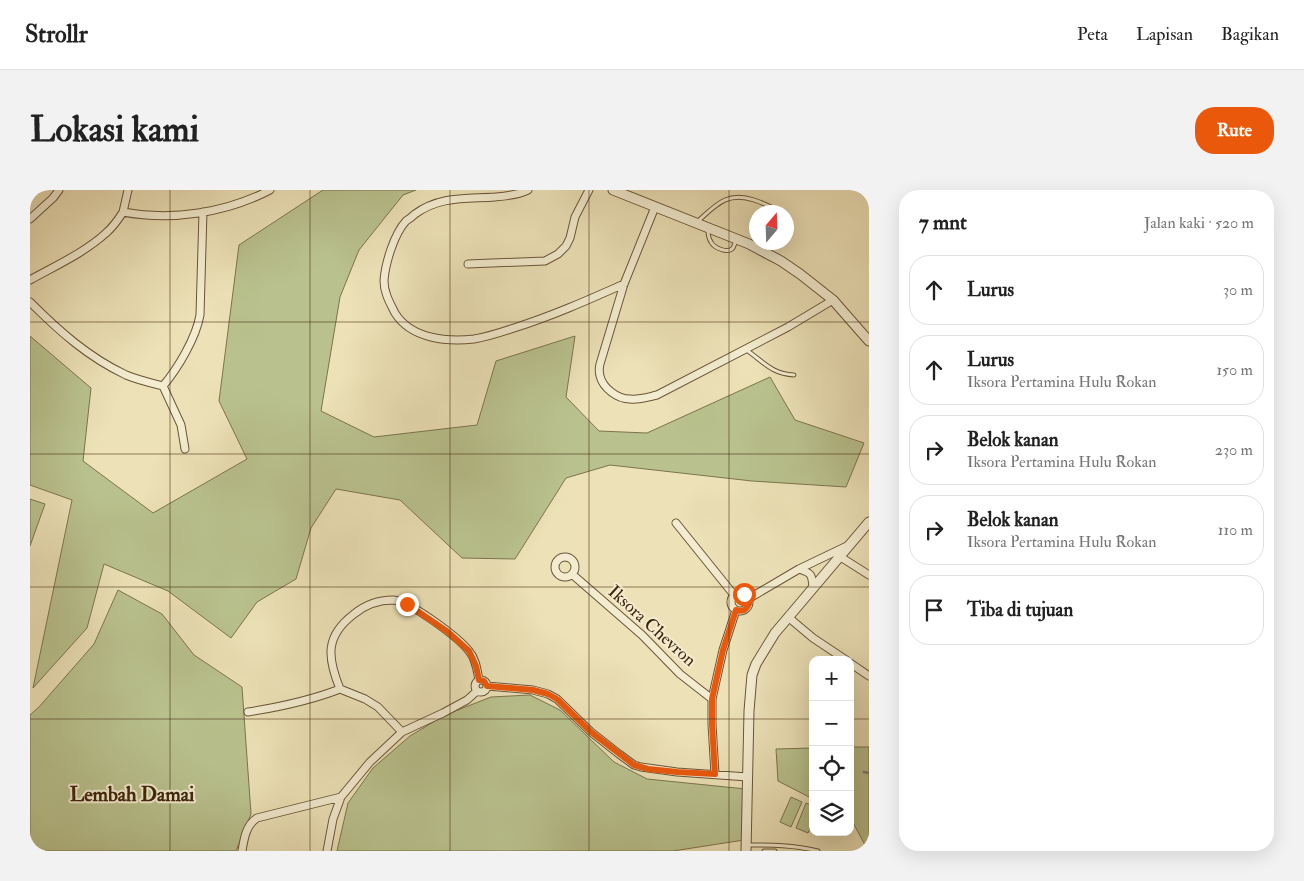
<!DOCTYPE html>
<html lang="id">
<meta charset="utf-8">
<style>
body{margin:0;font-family:"IM FELL Double Pica",serif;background:#f2f2f2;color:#222}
.controls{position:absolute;right:15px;bottom:15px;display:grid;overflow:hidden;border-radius:10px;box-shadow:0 5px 20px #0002}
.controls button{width:45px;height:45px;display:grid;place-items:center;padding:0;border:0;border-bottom:1px solid #e0e0e0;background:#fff;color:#222;font:25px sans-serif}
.compass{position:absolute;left:719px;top:15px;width:45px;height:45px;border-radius:50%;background:#fff;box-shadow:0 5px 20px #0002;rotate:19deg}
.stop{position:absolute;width:15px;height:15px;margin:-11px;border:4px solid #ea580c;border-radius:50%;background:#fff}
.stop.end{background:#ea580c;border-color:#fff;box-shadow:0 1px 5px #0008}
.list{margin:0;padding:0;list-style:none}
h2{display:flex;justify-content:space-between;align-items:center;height:65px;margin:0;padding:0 20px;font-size:21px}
h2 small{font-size:16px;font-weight:400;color:#767676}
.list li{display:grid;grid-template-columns:32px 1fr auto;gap:15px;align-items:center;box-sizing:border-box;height:70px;margin:0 10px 10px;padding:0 10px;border:1px solid #e0e0e0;border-radius:20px}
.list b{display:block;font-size:19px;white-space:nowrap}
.list p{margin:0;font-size:16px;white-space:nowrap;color:#767676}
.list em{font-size:16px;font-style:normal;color:#767676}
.icon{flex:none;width:28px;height:28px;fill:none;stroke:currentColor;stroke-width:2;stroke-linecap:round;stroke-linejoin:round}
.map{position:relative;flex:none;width:839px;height:661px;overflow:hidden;border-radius:20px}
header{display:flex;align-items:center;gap:30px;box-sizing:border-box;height:70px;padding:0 25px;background:#fff;border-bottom:1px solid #e0e0e0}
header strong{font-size:24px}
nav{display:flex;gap:28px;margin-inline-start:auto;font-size:18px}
.intro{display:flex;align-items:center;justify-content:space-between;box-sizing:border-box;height:120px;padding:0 30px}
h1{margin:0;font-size:35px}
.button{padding:12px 22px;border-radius:20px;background:#ea580c;color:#fff;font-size:18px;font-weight:700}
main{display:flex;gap:30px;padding:0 30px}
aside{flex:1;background:#fff;border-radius:20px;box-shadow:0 5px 20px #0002}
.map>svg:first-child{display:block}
</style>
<header>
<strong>Strollr</strong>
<nav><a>Peta</a><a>Lapisan</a><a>Bagikan</a></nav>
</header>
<div class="intro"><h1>Lokasi kami</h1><a class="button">Rute</a></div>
<main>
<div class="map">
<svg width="839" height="661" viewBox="0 0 839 661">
<rect width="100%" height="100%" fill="#ece1b7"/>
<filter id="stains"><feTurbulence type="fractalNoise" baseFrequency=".004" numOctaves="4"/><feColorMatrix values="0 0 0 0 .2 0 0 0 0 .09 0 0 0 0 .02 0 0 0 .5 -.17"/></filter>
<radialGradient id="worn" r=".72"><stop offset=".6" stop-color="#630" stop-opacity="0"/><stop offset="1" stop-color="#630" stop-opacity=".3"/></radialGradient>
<path fill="#b9c28e" stroke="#7c744e" d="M293,0H386L373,5L329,60L310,107L291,221L344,247L447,235L466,171L545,146L536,207L569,241L617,243L740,187L765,230L834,253L816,297L722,291L580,275L536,288L485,369L432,368L370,310L306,299L281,338L266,389L227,412L201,448L138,401L74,374L57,438L3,498L42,310L0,295V146L61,198L53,271L123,323L217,269L189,211L209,55Z
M0,309L15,314L0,356Z
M88,400L132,424L164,465L212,497L221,624L206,661H0V525L9,517L64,454Z
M500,505L530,520L584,572L617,589L716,599L714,650L643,661H307L318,613L343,578L380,546L415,525L461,507Z
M820,557H839V661H834L835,655L820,627Z
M783,558V609L748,591L746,559Z
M761,607L772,612L761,637L750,632Z
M776,613L783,616V631L778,643L766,638Z"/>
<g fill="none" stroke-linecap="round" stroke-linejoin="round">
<path stroke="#778074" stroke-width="2.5" d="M834,582L839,583"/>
<defs>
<path id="service" d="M667,32C686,15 697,1 724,10C733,13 742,17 749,22
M756,33L758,36
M678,40C678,44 679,49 681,52C684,58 698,64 703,58C703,58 706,51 706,50
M715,159C733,171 741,184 764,185
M717,655C741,655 764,655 788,661
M734,661H745"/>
<path id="minor" d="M98,0L93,22C142,31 196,23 240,0
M498,0C489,5 476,6 465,7C435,9 410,6 385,24C382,27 379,29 376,31C364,44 355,74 354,91C354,103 360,113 365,123C381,149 417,152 444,149C457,147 472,142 484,138C522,126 558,110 594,94
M625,17L594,94L570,174C569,178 569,182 570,186C573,198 587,209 600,209C609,210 618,207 627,205L758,137L803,110
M0,29L23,8L29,0
M438,74L515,71L528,64L536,56L540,48L545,27L559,0
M0,90C25,76 54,63 76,43C83,37 88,30 93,22
M0,112C29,141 58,167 96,185C108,190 121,193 133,196C148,178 166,148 170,125L173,22
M133,196L151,235L155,259
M646,333L704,405
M809,366L839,385
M525 377a10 10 0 1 1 20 0a10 10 0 1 1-20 0Z
M769,379C782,383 782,385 783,398
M543,385L612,445L650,484L682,509
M701 412a9 9 0 1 1 18 0a9 9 0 1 1-18 0Z
M718,409L769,379L817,356
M758,427L783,448L816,470
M820,473L839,486
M445 496a6 6 0 1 1 12 0a6 6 0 1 1-12 0Z
M457,496L503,500L518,504L527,509L561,542L589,564L604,575L611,577L647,582L718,587
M218,522C250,517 279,511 310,499
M372,542L348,517L335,509L310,499C297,467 295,446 324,424C335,415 349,410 363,410C380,411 428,447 439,461C446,469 447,480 449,490
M685,584L682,534V509L693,460L706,420
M212,661C214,649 216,635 227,628L311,607
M297,661L303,629L311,607L340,572L372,542L413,523L437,510L447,501"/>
<path id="tertiary" d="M583,0L719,54L751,71L770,84L803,110L839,151
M716,661L719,521L722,485L726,474L745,443L839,332"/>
</defs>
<use href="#service" stroke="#6a5638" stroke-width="5"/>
<use href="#minor" stroke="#6a5638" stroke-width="9"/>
<use href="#tertiary" stroke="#6a5638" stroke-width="11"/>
<use href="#service" stroke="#f3ecd0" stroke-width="3"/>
<use href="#minor" stroke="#f3ecd0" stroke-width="7"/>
<use href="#tertiary" stroke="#f3ecd0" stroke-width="9"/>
</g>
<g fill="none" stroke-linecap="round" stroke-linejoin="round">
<path stroke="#ea580c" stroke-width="6" d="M377,414L418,442L439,461L446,476L449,490L454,491L457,496L503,500L518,504L527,509L561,542L604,575L618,579L647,582L685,584L682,534V509L693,460L706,420C713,422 716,420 719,414L718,409L714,404"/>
</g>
<path fill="none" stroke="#3f270d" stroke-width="1" stroke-opacity="0.55" d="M140,0V661M280,0V661M420,0V661M559,0V661M699,0V661M0,132H839M0,264H839M0,397H839M0,529H783M820,529H839"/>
<g text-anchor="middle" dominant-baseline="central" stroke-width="4" stroke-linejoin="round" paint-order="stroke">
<g font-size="18" fill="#3f270d" stroke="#f3ecd0">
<text transform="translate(622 436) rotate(42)">Iksora Chevron</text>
</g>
<g font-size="20" font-weight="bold" fill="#3f270d" stroke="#f3ecd0">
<text x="102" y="604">Lembah Damai</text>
</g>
</g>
<rect width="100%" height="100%" filter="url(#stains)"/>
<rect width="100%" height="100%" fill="url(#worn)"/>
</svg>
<div class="controls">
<button>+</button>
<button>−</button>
<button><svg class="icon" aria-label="locate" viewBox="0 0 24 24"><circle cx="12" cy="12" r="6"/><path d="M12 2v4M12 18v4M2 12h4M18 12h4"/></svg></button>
<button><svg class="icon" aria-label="layers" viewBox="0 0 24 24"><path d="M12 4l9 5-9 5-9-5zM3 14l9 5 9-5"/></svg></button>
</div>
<svg class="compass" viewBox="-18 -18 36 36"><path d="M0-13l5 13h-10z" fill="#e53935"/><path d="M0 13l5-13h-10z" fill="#767676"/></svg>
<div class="stop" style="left:714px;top:404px"></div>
<div class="stop end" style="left:377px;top:414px"></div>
</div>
<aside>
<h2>7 mnt<small>Jalan kaki · 520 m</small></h2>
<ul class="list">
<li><svg class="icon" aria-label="ahead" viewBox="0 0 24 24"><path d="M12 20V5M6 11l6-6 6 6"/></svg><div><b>Lurus</b></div><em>30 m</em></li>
<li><svg class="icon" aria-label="ahead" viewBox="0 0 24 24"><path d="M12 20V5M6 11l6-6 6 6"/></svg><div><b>Lurus</b><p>Iksora Pertamina Hulu Rokan</p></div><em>150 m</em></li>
<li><svg class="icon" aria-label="right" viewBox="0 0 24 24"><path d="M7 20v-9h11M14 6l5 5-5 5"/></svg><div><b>Belok kanan</b><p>Iksora Pertamina Hulu Rokan</p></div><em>230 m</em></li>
<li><svg class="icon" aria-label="right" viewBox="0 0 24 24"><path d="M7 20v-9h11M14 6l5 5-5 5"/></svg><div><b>Belok kanan</b><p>Iksora Pertamina Hulu Rokan</p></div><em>110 m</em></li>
<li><svg class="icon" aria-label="arrive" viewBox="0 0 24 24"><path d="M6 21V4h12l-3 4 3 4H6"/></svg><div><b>Tiba di tujuan</b></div></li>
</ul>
</aside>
</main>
